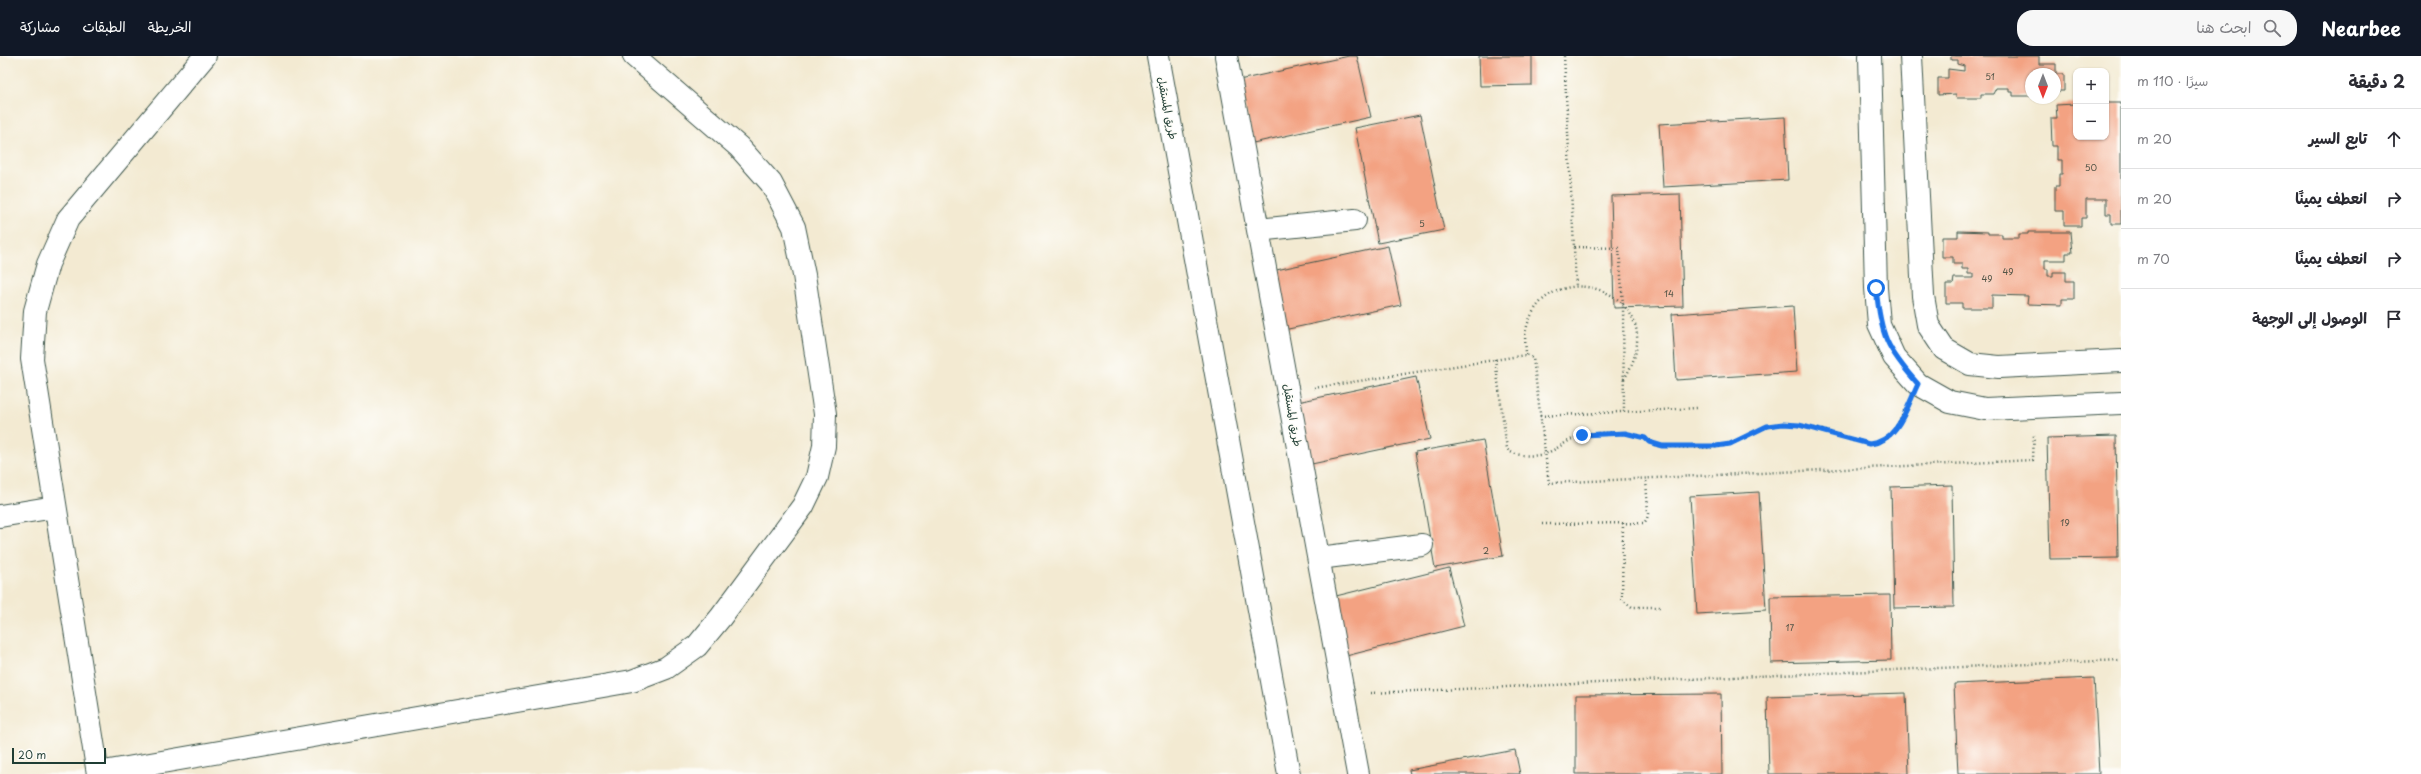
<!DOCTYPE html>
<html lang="ar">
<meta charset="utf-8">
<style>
body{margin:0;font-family:"Playpen Sans","Playpen Sans Arabic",sans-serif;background:#f7f7f7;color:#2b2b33;direction:rtl}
.controls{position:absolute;right:12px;top:12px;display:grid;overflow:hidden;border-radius:8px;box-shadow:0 1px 3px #0004}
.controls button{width:36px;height:36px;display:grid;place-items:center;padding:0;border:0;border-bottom:1px solid #e1e1e2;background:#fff;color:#2b2b33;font:20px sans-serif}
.compass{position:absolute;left:2025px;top:12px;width:36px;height:36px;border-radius:50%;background:#fff;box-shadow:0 1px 3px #0004;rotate:180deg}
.scale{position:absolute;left:12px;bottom:10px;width:94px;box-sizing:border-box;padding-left:4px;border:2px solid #1f3d34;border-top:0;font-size:11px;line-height:14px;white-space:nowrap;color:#1f3d34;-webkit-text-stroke:3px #fdfcf7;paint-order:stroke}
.stop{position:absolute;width:12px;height:12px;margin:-9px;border:3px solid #1a73e8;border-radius:50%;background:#fff}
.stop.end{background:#1a73e8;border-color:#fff;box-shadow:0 1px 4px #0008}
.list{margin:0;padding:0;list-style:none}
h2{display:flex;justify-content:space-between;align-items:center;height:52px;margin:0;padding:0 16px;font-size:17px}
h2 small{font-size:13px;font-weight:400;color:#7c7c81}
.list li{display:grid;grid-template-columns:26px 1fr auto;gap:12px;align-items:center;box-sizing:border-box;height:60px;padding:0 16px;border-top:1px solid #e1e1e2}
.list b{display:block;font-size:15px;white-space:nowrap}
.list em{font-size:13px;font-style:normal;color:#7c7c81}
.icon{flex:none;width:22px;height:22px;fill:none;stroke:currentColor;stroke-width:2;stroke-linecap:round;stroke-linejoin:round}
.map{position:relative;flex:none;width:2121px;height:718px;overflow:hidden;direction:ltr}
header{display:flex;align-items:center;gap:24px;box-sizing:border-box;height:56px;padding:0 20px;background:#111827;color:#fff}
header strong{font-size:19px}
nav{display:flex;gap:22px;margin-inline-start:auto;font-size:14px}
.search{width:280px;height:36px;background:#f7f7f7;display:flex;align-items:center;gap:10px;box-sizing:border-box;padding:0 14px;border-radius:16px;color:#7c7c81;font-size:15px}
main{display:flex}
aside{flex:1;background:#fff}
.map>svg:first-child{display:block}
</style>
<header>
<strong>Nearbee</strong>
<div class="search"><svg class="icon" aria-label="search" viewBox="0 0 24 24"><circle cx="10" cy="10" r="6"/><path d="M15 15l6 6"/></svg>ابحث هنا</div>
<nav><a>الخريطة</a><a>الطبقات</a><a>مشاركة</a></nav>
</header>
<main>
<aside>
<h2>2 دقيقة<small>سيرًا · 110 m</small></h2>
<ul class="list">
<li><svg class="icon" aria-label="ahead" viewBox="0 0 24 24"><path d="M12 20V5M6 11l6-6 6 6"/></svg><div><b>تابع السير</b></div><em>20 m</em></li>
<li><svg class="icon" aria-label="right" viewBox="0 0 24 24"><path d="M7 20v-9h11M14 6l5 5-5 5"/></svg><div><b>انعطف يمينًا</b></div><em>20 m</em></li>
<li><svg class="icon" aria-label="right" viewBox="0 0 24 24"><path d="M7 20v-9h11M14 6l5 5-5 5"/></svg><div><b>انعطف يمينًا</b></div><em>70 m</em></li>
<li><svg class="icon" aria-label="arrive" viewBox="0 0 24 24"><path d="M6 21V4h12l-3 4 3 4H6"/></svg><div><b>الوصول إلى الوجهة</b></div></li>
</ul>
</aside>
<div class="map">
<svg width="2121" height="718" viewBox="0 0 2121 718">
<rect width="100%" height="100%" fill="#fdfcf7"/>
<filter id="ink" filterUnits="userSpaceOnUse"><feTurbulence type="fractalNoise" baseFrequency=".025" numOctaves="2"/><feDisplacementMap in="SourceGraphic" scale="8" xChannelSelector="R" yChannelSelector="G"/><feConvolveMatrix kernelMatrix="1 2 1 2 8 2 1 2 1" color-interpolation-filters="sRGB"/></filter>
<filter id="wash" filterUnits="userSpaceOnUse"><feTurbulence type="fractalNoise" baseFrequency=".012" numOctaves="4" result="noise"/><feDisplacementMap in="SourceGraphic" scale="16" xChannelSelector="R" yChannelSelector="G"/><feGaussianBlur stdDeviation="0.9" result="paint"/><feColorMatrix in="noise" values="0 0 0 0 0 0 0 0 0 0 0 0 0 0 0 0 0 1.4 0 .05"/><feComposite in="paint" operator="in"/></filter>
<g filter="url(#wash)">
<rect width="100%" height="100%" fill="#f3ead2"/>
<g id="blocks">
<path fill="#f3a282" d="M1349,0H1357L1371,61L1253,87L1239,24Z
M1479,0H1532V29L1480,30Z
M1951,0H2039V8H2056V18H2064V35H2055V18H2031V40H2013V36H2009V32H1996L1993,38H1981V42H1956V38L1938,39V22H1948V13L1964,15V10L1957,8V4H1951Z
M2106,47H2121V168H2111V158H2106V143H2086V162H2081V170H2064V155H2055V130H2059V118H2062V104H2057V90H2052L2051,62H2057L2056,49L2075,48L2076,81H2106Z
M1420,59L1444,174L1378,187L1355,72Z
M1785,61L1788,124L1663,131L1659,68Z
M1680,138L1683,250L1614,252L1611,140Z
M1958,175L1988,176V178H2002V182H2019V178H2028V176H2070L2072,197H2066V204H2045V213H2048V220H2053V216H2066V225H2074V243H2062V249L2027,248L2028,240L1992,239V252H1962V247H1946V228H1953L1954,222H1973V218H1968V213H1962V208H1953V201H1942V181H1958Z
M1388,190L1401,249L1279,275L1267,216Z
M1793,250L1797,316L1676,324L1672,258Z
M1416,321L1430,383L1307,409L1293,347Z
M2116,380L2118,502L2050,503L2047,382Z
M1483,384L1503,500L1435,512L1415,396Z
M1952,429L1954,551L1894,552L1891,431Z
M1759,436L1766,554L1697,558L1690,440Z
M1449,512L1464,570L1346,600L1332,541Z
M1890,539L1891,604L1771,607L1770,541Z
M2094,622L2099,718H1958L1954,628Z
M1906,637L1909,718H1769L1767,641Z
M1721,638L1722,718H1576V639Z
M1515,694L1520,718H1410L1409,714Z"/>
</g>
</g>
<g filter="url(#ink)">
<use href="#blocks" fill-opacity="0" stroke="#3f574c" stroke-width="1"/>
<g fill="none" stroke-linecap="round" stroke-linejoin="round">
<defs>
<path id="minor" d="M1158,0L1289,718
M1226,0L1358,718
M1870,0L1876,232L1879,268L1894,301L1918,328L1950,346L1985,353L2121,347
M1911,0L1923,240L1928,269L1944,293L1970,308L1999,311L2121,305
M1258,174L1355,164
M0,460L55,451
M1319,502L1422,489
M98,717L632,625L666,612L697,590L721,561L803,450L817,421L824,390L825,358L804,219L794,171L771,127L739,91L634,0
M98,718L32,303L35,255L48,208L68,163L205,0"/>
</defs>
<use href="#minor" stroke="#3f574c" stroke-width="24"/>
<path stroke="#3f574c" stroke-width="2.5" stroke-dasharray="1 3" stroke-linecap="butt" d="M1564,0L1576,230
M1574,191L1619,192L1623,249L1624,356
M1526,299C1526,291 1524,281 1526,274C1545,192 1679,236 1624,323
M1495,303L1507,393C1513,401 1538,401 1547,397C1559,392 1569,383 1582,379C1596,376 1632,375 1645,382C1652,386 1654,390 1663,390C1684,391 1711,394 1730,388C1748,381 1763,368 1783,368C1807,367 1845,382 1869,388C1891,387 1896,372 1905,353
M1314,332L1526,299L1533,302L1549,427L2033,404L2034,377
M1540,360L1698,352
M1623,467L1622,544L1632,551H1661
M1542,468L1644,467L1647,463L1648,458L1646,423
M1370,637L2121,604"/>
<use href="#minor" stroke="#fff" stroke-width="22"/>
</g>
</g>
<g fill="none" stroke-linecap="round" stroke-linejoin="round" filter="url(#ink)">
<path stroke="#1a73e8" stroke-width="5" d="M1582,379L1625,377L1645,382L1649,386L1662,390H1716L1730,388L1767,370L1783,368L1799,369L1869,388C1898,386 1907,351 1918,328C1886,292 1881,280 1876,232"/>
</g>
<g text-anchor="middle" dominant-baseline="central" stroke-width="3" stroke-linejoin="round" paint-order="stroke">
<g font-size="9" fill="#545648">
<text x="1990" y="20">51</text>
<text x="2091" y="111">50</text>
<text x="1422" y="167">5</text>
<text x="2008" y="215">49</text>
<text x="1987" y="222">49</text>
<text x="1669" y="237">14</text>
<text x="2065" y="466">19</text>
<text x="1486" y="494">2</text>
<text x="1790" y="571">17</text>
</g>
<g font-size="11" fill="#1f3d34" stroke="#fdfcf7">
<text transform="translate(1168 52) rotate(79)">طريق المستقبل</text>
<text transform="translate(1293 359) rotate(80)">طريق المستقبل</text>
</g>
</g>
</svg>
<div class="controls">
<button>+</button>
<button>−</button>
</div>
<svg class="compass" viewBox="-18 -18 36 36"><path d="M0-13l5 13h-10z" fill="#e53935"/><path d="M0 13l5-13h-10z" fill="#7c7c81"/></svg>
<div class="scale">20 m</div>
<div class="stop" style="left:1876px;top:232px"></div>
<div class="stop end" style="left:1582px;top:379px"></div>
</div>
</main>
